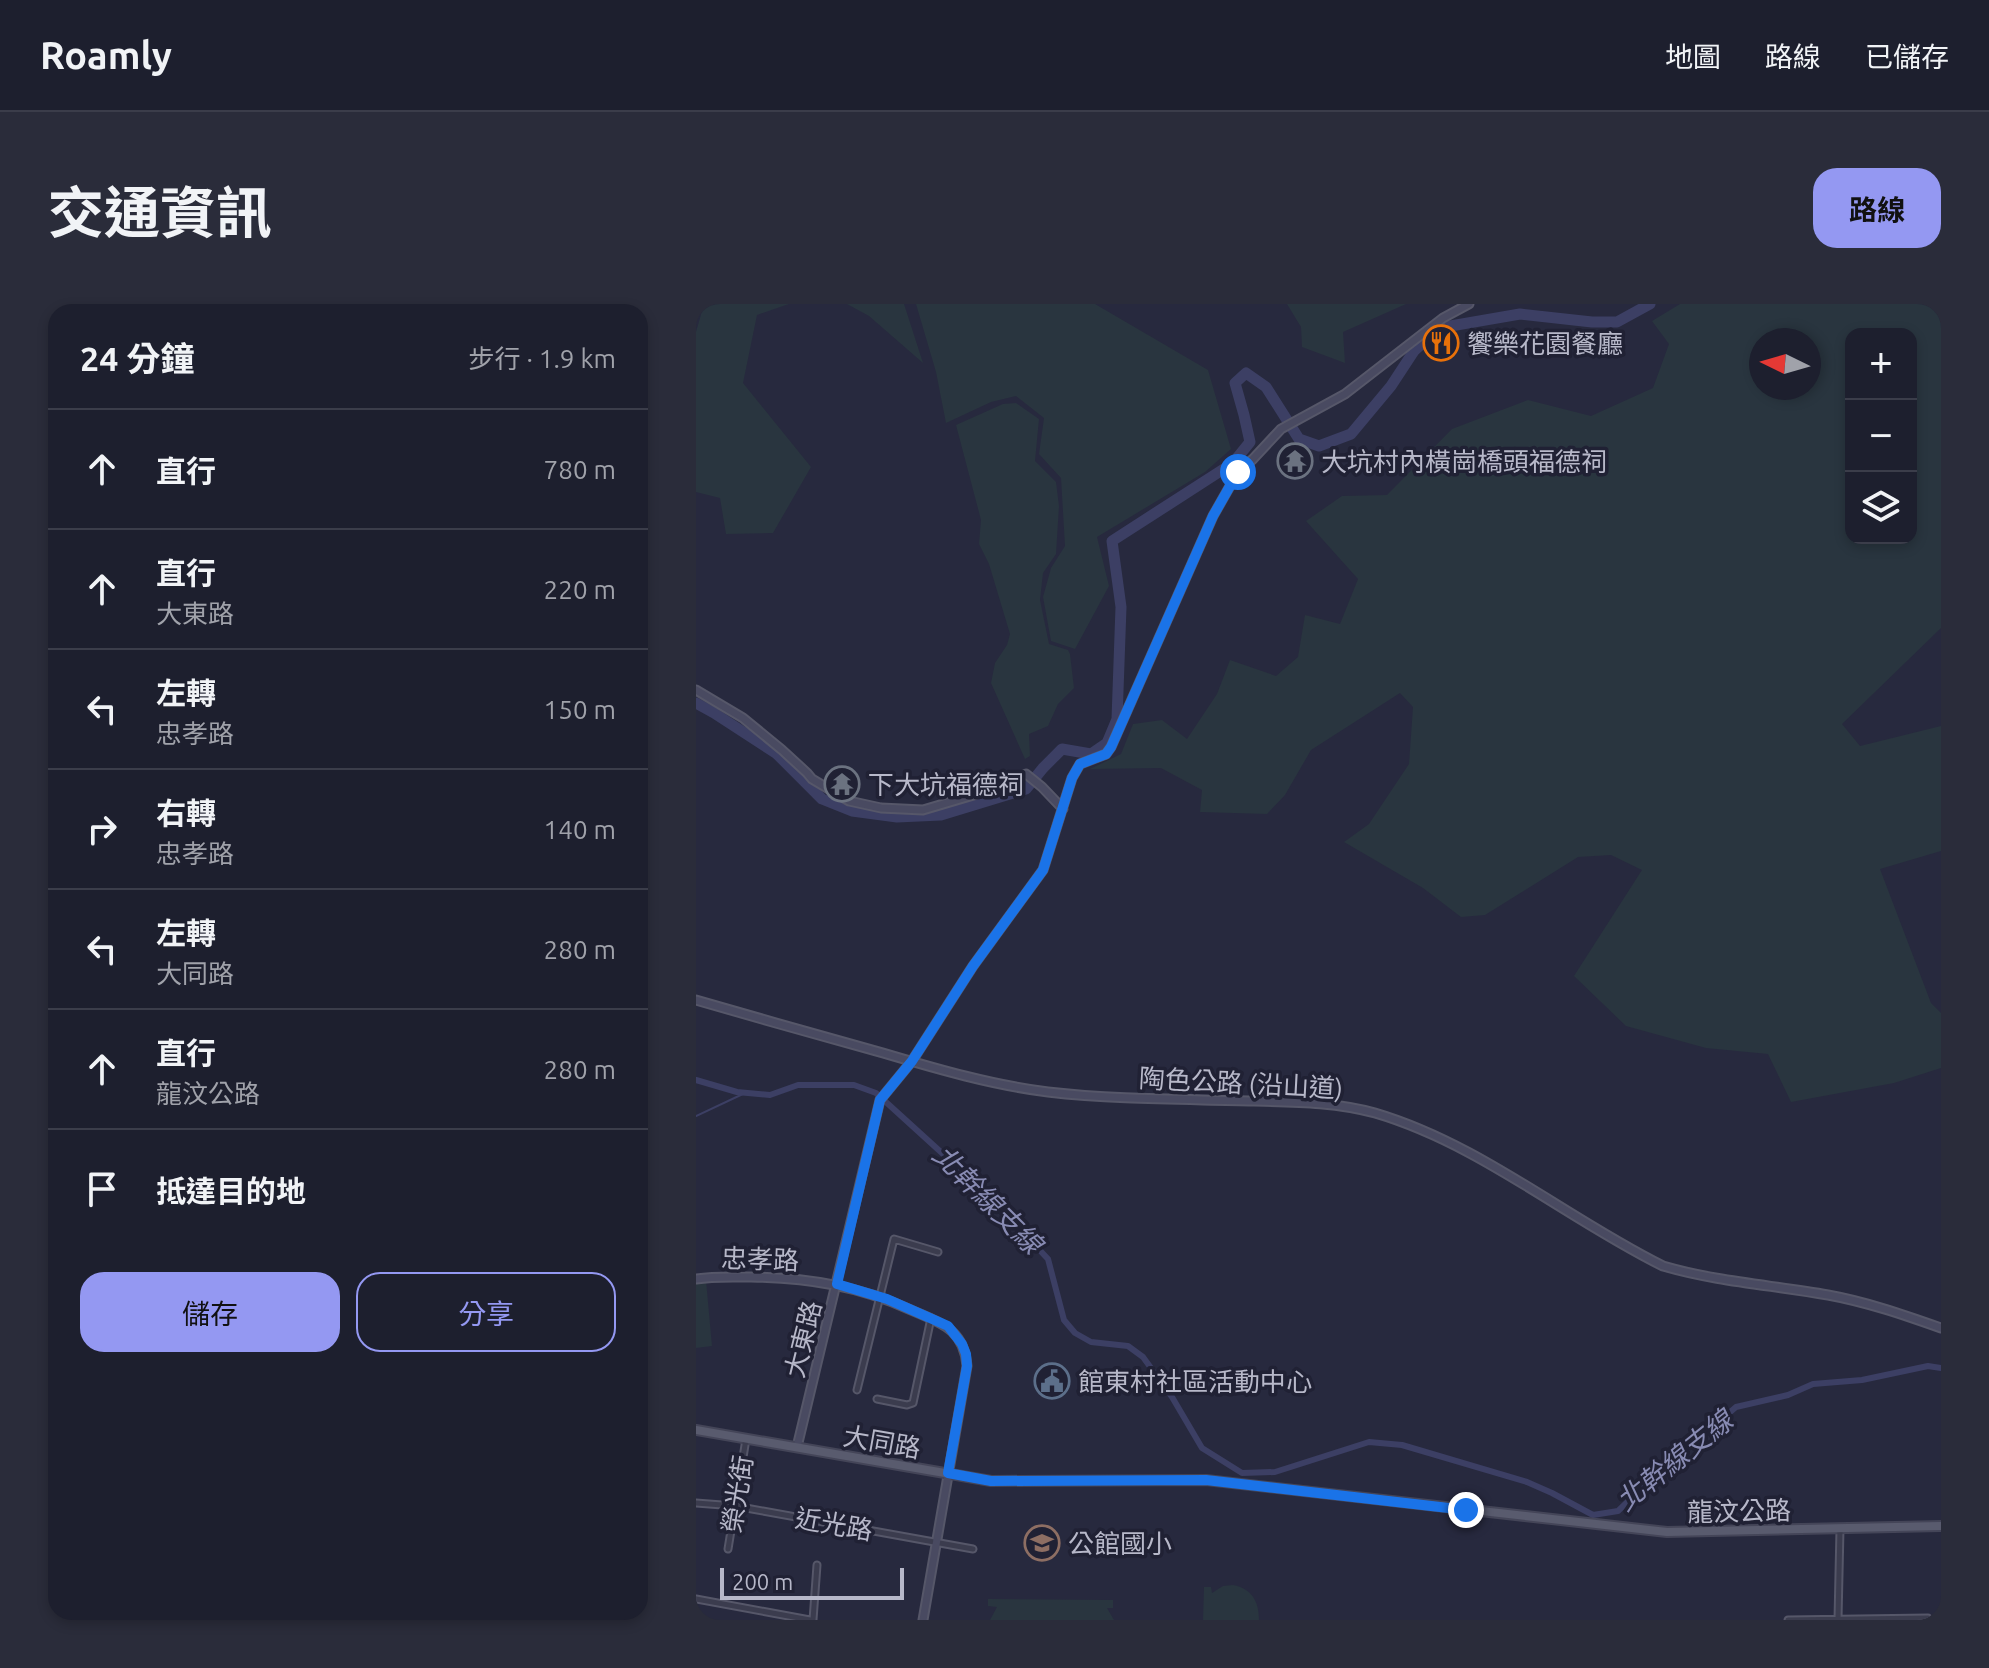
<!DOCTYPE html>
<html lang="zh-TW">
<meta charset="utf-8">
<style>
body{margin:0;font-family:Ubuntu,"Noto Sans TC",sans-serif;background:#2a2c3a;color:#f1f3f6}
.controls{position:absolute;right:24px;top:24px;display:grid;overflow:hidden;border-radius:16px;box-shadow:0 4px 12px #0003}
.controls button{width:72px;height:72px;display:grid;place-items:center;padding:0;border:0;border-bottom:2px solid #3b3d4a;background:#1d1f2e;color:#f1f3f6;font:40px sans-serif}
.compass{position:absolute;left:1053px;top:24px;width:72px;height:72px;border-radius:50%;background:#1d1f2e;box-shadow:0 4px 12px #0003;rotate:275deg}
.scale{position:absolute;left:24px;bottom:20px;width:184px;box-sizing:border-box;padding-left:8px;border:4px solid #b7b8c9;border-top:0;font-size:22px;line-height:28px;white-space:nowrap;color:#b7b8c9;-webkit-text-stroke:6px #202134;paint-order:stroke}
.stop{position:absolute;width:24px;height:24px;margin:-18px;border:6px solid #1a73e8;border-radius:50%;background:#fff}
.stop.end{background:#1a73e8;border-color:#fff;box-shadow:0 2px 8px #0008}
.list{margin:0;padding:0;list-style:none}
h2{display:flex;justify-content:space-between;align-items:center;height:104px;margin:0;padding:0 32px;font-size:34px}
h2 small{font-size:26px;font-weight:400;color:#a0a2aa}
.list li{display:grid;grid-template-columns:52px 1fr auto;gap:24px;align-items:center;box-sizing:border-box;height:120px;padding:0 32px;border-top:2px solid #3b3d4a}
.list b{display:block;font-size:30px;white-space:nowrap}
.list p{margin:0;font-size:26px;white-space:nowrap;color:#a0a2aa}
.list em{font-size:26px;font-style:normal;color:#a0a2aa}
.actions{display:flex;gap:16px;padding:24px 32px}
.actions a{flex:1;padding:18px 0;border:2px solid #9498f2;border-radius:24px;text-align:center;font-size:28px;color:#9498f2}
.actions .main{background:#9498f2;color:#111}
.icon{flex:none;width:44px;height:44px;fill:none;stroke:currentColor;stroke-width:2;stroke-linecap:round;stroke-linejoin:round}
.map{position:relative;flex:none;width:1245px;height:1316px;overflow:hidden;border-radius:24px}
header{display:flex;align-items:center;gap:48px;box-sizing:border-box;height:112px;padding:0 40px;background:#1d1f2e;border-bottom:2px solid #3b3d4a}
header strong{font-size:38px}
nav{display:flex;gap:44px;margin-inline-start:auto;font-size:28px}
.intro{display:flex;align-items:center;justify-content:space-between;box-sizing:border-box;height:192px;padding:0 48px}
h1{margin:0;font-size:56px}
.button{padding:20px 36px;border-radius:24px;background:#9498f2;color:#111;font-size:28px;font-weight:700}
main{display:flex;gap:48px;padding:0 48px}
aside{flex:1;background:#1d1f2e;border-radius:24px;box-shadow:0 4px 12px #0003}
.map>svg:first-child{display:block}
</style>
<header>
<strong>Roamly</strong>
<nav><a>地圖</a><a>路線</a><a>已儲存</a></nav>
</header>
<div class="intro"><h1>交通資訊</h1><a class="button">路線</a></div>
<main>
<aside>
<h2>24 分鐘<small>步行 · 1.9 km</small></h2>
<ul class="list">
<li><svg class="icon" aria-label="ahead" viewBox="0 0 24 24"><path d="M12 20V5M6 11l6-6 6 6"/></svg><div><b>直行</b></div><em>780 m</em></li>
<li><svg class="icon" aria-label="ahead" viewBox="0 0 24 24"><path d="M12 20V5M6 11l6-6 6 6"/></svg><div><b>直行</b><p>大東路</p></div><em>220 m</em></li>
<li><svg class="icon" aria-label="left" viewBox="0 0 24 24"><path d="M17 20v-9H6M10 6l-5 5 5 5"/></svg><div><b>左轉</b><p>忠孝路</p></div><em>150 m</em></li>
<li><svg class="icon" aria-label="right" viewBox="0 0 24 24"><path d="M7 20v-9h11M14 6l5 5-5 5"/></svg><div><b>右轉</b><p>忠孝路</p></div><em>140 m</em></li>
<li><svg class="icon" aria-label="left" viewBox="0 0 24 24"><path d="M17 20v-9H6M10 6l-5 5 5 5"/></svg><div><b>左轉</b><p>大同路</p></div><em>280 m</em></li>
<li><svg class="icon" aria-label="ahead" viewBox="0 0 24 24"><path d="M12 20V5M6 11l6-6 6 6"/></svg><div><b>直行</b><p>龍汶公路</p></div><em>280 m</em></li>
<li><svg class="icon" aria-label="arrive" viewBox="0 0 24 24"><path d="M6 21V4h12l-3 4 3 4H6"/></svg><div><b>抵達目的地</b></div></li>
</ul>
<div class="actions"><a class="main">儲存</a><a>分享</a></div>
</aside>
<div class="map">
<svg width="1245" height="1316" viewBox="0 0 1245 1316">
<rect width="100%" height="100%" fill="#27293e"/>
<path fill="#29353f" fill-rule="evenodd" d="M8,0H93L61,11L47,79L115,163L77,229L30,230L24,194L0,188V28Z
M151,0H208L227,59L173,12Z
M220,0H399L512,66L535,145L509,168L401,233L413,282L379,345L355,337L347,293L355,264L369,242L365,174L343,150L348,114L320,92L295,98L250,119L240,68Z
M591,0H710L647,28L649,59L606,43L605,23Z
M984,0H1245V324L1146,420L1164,442L1245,422V547L1184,565L1235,699L1245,709V764L1198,779L1095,798L1072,750L1010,744L930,722L878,672L946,566L915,551L882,553L789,611L765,613L727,584L648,538L673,520L713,460L717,403L704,389L615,446L589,491L571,510L504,508L506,486L465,464L394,465L425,450L437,420L466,416L491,435L521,390L534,356L580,372L602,353L609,311L644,320L662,275L610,217L646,192L691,191L756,125L832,96L895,112L957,84L973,40L956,17ZM1155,30H1215V234H1155ZM1065,36H1113V84H1065Z
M320,99L343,115L339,157L360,178L363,202L360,250L347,269L344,296L353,340L372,346L374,350L378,384L362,400L352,422L333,430L334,452L329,455L295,379L299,359L311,341L314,330L293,260L283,240L285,216L260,121L307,100Z
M10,976L16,1042L0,1044V978Z
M537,1281C556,1285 563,1297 563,1316H507L508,1283H515L516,1289L527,1282Z
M292,1295L417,1296V1304H411L418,1316H294L301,1303L292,1302Z"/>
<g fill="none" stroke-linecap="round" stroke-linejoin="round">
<path stroke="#3c3f64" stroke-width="2" d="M0,812L49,789"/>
<path stroke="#3c3f64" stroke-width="6" d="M0,776L41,788L74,791L102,781H158L180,789L291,890L352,955L368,1016L379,1029L395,1038L432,1042L447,1053L476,1093L506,1144L546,1169L579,1168L673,1138L706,1141L831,1178L856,1189L897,1211L922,1207L945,1185L1040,1103L1092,1091L1117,1080L1166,1076L1232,1062L1245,1064"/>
<path stroke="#3c3f64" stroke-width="11" d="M0,399L18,409L81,450L126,495L156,507L201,513L245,511L330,485L347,464L366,445L395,450L411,439L421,415L425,303L416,237L537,159L554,138L548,111L539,79L550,69L570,83L603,135L623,142L655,130L695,82L718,47L743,24L824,10L896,18H921L954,0"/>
<defs>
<path id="street" d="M161,1086L198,935L242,948
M181,1095L211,1101L217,1099L235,1014
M0,1199L39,1202L277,1245
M32,1245L50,1135
M0,1295L114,1316
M1142,1315L1144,1225
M117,1316L121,1261
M1092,1316L1232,1314V1316"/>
<path id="secondary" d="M0,386L47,414L86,446L111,469L116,475L153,497L185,504L227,506L308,482L330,470L346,483L367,505
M0,696C62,714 125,732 187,749C241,765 296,781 352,788C421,796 489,795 558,797C598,798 640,798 679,809C784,840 870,914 967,962C1022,978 1076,981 1132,991C1171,998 1208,1011 1245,1024
M0,975C18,972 36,973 55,973C113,974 163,982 215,1006C245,1019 268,1025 271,1062L227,1316
M101,1143L184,796L216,757L277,662L347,566L376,474L384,460L410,450L415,443L517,212L542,168L557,155L585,125L649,90L747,14L773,0"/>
<path id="primary" d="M0,1126L295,1177L510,1176L971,1228L1245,1222"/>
</defs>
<use href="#street" stroke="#565769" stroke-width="9"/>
<use href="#secondary" stroke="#565769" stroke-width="11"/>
<use href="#primary" stroke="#444558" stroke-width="12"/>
<use href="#street" stroke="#3b3c4e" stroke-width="5"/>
<use href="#secondary" stroke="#494a61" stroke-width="7"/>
<use href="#primary" stroke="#595b6e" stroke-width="8"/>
</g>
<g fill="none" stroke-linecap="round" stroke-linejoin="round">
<path stroke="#1a73e8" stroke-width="10" d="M542,168L517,212L415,443L410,450L384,460L376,474L347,566L277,662L216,757L184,796L141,980L191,995L252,1022L266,1040L270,1050L271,1062L252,1169L295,1177L510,1176L770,1206"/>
</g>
<defs>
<symbol id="restaurant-ring" viewBox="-11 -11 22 22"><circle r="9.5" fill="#202134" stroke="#e8710a" stroke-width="1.5"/><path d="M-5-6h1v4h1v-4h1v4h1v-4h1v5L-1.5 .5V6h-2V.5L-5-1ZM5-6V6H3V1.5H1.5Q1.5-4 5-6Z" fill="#e8710a"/></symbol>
<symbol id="temple-ring" viewBox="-11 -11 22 22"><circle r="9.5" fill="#202134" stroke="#6b7280" stroke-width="1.5"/><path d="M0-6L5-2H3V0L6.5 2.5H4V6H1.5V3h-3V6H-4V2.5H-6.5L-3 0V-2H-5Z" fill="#6b7280"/></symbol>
<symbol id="civic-ring" viewBox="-11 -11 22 22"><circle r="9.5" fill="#202134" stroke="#5c6f8a" stroke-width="1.5"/><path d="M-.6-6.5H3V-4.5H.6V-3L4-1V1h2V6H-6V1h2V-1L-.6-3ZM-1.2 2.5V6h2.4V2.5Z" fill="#5c6f8a"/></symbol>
<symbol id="school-ring" viewBox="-11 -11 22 22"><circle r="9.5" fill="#202134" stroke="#8d6e63" stroke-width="1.5"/><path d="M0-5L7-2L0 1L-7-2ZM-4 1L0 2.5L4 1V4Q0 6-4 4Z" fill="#8d6e63"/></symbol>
</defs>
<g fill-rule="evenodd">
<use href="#restaurant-ring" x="725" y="19" width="40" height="40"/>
<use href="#temple-ring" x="579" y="137" width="40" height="40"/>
<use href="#temple-ring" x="126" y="460" width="40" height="40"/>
<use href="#civic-ring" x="336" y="1057" width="40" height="40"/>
<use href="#school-ring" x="326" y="1219" width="40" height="40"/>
</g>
<g text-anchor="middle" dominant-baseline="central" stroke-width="7" stroke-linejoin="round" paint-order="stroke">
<g font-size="26" fill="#b7b8c9" stroke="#202134" text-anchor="start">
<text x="771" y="39">饗樂花園餐廳</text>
<text x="625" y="157">大坑村內橫崗橋頭福德祠</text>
<text x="172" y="480">下大坑福德祠</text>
<text x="382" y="1077">館東村社區活動中心</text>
<text x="372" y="1239">公館國小</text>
</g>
<g font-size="26" fill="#b7b8c9" stroke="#202134">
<text transform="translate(545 779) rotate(3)">陶色公路 (沿山道)</text>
<text transform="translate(64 955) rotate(2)">忠孝路</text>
<text transform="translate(107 1035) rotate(-76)">大東路</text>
<text transform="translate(186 1138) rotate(10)">大同路</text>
<text transform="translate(41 1190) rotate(-81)">榮光街</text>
<text transform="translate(1043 1207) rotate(-1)">龍汶公路</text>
<text transform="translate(138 1220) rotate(10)">近光路</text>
</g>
<g font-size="28" font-style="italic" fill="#888bb3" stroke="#202134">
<text transform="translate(292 895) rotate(45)">北幹線支線</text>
<text transform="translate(978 1156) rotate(-39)">北幹線支線</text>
</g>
</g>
</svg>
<div class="controls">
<button>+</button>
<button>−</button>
<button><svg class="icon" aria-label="layers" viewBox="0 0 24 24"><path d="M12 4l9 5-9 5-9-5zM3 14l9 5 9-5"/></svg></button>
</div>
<svg class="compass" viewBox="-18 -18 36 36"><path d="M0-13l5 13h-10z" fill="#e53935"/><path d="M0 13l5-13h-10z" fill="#a0a2aa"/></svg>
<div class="scale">200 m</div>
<div class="stop" style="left:542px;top:168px"></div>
<div class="stop end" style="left:770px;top:1206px"></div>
</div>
</main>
